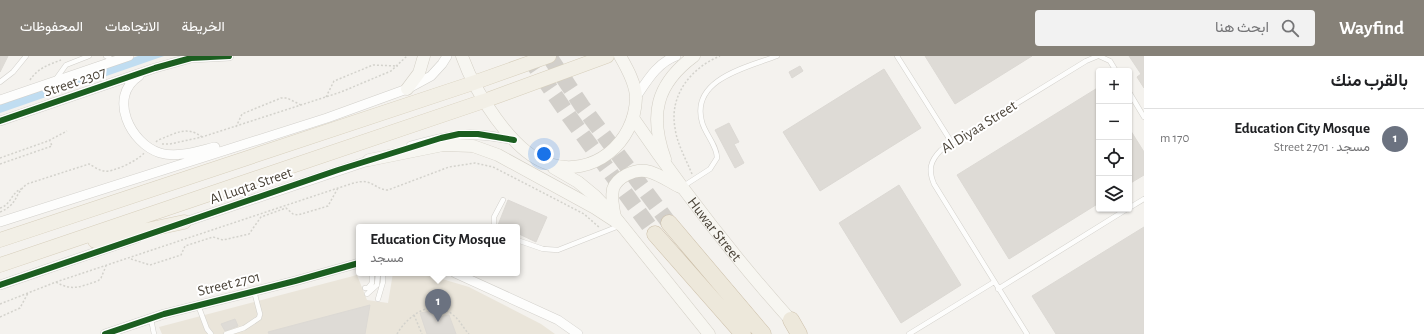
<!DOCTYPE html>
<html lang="ar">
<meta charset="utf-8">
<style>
body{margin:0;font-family:"Alegreya Sans",Vazirmatn,sans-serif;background:#f2f2f2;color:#202124;direction:rtl}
.controls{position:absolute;right:12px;top:12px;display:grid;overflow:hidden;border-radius:4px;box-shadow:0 1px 3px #0004}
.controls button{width:36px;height:36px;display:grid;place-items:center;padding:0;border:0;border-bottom:1px solid #e0e0e0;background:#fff;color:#202124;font:20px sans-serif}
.you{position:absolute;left:544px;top:98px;width:14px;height:14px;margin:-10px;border:3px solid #fff;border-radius:50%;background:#1a73e8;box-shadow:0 0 0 6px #1a73e833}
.badge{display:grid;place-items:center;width:26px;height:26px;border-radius:50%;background:#868178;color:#fff;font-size:13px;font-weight:700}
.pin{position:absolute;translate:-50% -33px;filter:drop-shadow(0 1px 2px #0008)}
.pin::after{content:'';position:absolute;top:21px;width:14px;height:12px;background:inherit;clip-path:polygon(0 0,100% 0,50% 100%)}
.popup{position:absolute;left:356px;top:168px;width:164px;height:52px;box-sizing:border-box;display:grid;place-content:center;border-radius:4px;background:#fff;filter:drop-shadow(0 1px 3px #0005);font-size:13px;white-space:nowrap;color:#757577}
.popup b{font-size:15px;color:#202124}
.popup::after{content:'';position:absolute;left:50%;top:100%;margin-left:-8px;border:8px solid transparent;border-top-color:#fff}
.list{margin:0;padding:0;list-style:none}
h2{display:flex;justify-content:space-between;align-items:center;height:52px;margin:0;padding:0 16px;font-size:17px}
h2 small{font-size:13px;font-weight:400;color:#757577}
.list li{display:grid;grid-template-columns:26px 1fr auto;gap:12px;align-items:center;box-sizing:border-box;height:60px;padding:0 16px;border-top:1px solid #e0e0e0}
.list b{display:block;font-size:15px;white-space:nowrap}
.list p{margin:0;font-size:13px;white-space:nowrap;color:#757577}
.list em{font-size:13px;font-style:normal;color:#757577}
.icon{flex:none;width:22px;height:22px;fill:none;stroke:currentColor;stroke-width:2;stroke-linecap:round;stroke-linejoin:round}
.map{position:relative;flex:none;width:1144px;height:278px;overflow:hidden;direction:ltr}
header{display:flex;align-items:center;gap:24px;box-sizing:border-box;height:56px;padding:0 20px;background:#868178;color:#fff}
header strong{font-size:19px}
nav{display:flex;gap:22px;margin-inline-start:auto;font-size:14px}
.search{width:280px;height:36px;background:#f2f2f2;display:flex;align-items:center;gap:10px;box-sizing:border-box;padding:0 14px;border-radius:4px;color:#757577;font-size:15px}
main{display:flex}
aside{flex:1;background:#fff}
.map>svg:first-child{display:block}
</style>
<header>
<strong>Wayfind</strong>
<div class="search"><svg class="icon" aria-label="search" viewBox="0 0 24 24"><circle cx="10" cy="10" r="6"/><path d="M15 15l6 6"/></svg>ابحث هنا</div>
<nav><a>الخريطة</a><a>الاتجاهات</a><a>المحفوظات</a></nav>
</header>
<main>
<aside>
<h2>بالقرب منك<small></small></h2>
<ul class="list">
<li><span class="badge" style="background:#6b7280">1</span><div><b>Education City Mosque</b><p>مسجد · Street 2701</p></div><em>170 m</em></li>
</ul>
</aside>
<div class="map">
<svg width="1144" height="278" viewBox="0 0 1144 278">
<rect width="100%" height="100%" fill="#f4f2ee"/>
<path fill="#eae5da" d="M393,217H422L469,231L541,268L555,278H162L159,271L357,219L367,244L388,247Z"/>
<path fill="#c0ddf1" d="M138,0H164L0,57V48Z"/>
<path fill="#dedbd6" stroke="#dcd9d4" d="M0,0H8L0,16Z
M925,0H1032L955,48Z
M1129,0H1144V32L1137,21L1141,18Z
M800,10L803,15L792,22L789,16Z
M884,13L921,72L820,135L783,76Z
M1099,31V147L1009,203L957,119Z
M729,67L739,86L734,88L744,107L735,112L715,74Z
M1129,72L1144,96V119L1129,128Z
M899,129L961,229L901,267L839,167Z
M508,144L547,161L536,186L517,177V171H502L498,169Z
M1144,171V278H1056L1032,240Z
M370,249L365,278H269L268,276Z
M437,254L439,261L449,259L456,278H427L420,257Z
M235,263L238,270L225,275L221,268Z"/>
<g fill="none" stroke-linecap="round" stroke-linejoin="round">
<path stroke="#d2cfca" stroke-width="16" stroke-dasharray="16 8" stroke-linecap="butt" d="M528,0L569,60L655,178
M549,0L582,50L669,167"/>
<defs>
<path id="lane" d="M106,0L115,5
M897,0L952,87
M1099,0L1110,5L1116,15
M56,23L66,9L89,0
M0,26L13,16L26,0
M1129,36L1144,61
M682,131L710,113L717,102C717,89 705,78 702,66C690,23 748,11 777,0
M1129,152L1144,143
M494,171V161L503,144
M517,184L543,193L558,194L619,170
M365,232H368L372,227V217
M998,233L1127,153
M367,238L377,229L378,217
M378,243L383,226V217
M198,249L207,273L211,278
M151,263L154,278
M226,278L244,272L259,262L260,258L254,235
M909,278L994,226
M1027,278L934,128C928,114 930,105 941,94L1086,5L1098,0"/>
<path id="street" d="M139,20C107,41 131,88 160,97C178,102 198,95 215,91
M636,41C647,25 657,7 676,0
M0,44L129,0
M0,65L155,12L191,2L229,0
M411,90C453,78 469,75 514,84
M0,166L327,62L407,33L431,20L442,8L447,0
M179,168L374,103
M455,217L558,264L578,278
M0,229L137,182
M105,278L164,258L295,225L359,207"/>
<g id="secondary">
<path d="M462,0C474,34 512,97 549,108C593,122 635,87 636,42C636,28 627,12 620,0"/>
<path d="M407,33L419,17L424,0"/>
<path id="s1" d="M633,62C683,135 737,205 796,270"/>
<path d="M665,103C649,59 656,28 694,0"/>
<path d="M369,104L443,89L473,90L498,99L595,152L621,169"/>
<path d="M554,112L578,126L595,140L615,161L709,278"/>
<path d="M615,161C613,152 611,142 613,133C617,121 634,113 646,115C658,117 670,126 680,131"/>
</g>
<path id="primary" d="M0,184L473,27L549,0
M95,185L184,166
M0,209L484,45L607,0"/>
<path id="highway" d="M669,167L763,278
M655,178L743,278
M791,264L799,278"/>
</defs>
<use href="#lane" stroke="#d2d0cb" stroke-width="5.5"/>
<use href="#street" stroke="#d2d0cb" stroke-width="10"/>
<use href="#secondary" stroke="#d3cfc5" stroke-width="13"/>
<use href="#primary" stroke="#d6cebb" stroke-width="15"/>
<use href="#highway" stroke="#ccbfa9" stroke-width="17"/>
<path stroke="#d3d2cc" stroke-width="1.5" stroke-dasharray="2 2" stroke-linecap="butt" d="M30,24C38,12 48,9 61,4
M326,41L334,25L339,23L373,9L398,10
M236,71L242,58L281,42H287L301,49
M156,86L158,84C175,78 186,69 202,81
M162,88H170L202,81L341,36L391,15L407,0
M0,102L48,85L67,75
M0,108L52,90L50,85
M692,118C686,103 677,88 675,72C669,39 691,12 720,0
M0,152C11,149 11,137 21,133
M0,156C19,148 13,139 27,128L89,108C93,110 98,114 104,115C112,117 139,104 144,97
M131,203L150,209L181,199L185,190L213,181L223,184L249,178L261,161L286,152L293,158L298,159L328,150L338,132
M56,226C73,236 81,230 98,225L101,222L106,210
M0,248L56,226L338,132C346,130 358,124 367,126C375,128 379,134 388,134L449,111L475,107L493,111L532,131L584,158L600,172
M414,259L422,278
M0,261L20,252L28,237
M397,278C408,259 433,241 453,259C460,264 463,272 469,278"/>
<use href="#lane" stroke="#fdfdfc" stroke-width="4.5"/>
<use href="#street" stroke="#fdfdfc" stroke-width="9"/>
<use href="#secondary" stroke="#f7f6f1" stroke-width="12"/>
<use href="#primary" stroke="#f2efe6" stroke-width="14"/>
<use href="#highway" stroke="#ede8db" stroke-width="16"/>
<defs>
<path id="cycleway" d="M0,65L155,12L191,2L229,0
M0,229L338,114L441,82L459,78H478L514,84
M105,278L164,258L295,225L359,207"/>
</defs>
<use href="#cycleway" stroke="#fff" stroke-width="8"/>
<use href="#cycleway" stroke="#1b5e20" stroke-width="6"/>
</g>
<g text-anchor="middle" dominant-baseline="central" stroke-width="4" stroke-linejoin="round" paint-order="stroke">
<g font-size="15" fill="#4b4439" stroke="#fff">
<text transform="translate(75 26) rotate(-19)">Street 2307</text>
<text transform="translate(979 71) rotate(-32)">Al Diyaa Street</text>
<text transform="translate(251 130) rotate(-19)">Al Luqta Street</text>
<text stroke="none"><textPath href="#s1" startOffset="138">Huwar Street</textPath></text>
<text transform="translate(229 228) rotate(-14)">Street 2701</text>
</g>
</g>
</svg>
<div class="controls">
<button>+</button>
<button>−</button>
<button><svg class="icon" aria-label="locate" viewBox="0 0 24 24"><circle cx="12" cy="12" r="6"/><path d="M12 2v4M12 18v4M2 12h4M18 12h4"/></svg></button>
<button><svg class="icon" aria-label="layers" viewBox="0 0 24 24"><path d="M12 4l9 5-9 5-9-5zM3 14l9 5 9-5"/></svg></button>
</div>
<div class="you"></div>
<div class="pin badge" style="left:438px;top:266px;background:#6b7280">1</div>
<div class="popup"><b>Education City Mosque</b>مسجد</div>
</div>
</main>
